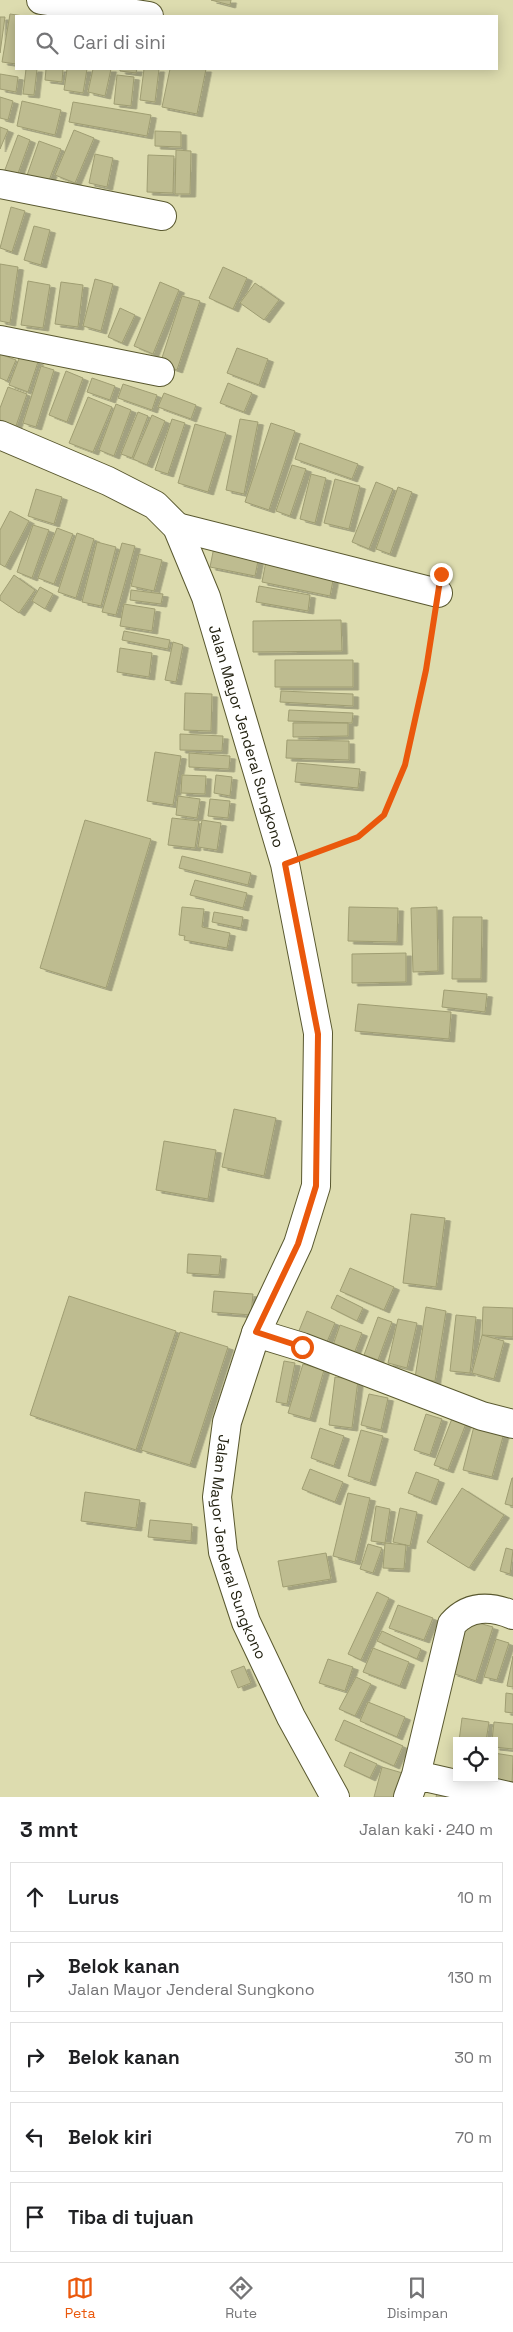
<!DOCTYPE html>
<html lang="id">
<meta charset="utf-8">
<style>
body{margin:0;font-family:"Space Grotesk",sans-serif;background:#f6f6f6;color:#202124}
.controls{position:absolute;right:15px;bottom:15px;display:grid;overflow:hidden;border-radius:0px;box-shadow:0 2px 12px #0003}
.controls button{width:45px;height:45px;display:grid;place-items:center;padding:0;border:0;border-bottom:1px solid #e0e0e0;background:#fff;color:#202124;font:25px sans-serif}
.stop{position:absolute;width:15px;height:15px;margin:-11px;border:4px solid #ea580c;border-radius:50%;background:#fff}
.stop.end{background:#ea580c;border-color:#fff;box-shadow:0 1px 5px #0008}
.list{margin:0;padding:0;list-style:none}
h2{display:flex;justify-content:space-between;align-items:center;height:65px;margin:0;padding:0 20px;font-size:21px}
h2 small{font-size:16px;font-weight:400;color:#757577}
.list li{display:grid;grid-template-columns:32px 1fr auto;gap:15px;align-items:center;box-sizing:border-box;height:70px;margin:0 10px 10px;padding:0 10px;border:1px solid #e0e0e0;border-radius:0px}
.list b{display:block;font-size:19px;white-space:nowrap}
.list p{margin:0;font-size:16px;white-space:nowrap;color:#757577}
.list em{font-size:16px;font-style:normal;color:#757577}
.icon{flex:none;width:28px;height:28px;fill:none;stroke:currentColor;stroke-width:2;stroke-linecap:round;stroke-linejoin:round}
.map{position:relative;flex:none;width:513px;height:1797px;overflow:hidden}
.search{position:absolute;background:#fff;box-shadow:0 2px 12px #0003;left:15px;right:15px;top:15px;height:55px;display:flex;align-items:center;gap:12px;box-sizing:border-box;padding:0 18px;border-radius:0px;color:#757577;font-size:19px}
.sheet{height:465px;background:#fff}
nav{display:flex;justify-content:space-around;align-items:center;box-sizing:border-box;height:70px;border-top:1px solid #e0e0e0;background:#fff;font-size:14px;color:#757577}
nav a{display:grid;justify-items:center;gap:2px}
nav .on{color:#ea580c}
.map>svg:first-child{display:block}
</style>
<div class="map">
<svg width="513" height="1797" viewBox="0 0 513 1797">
<defs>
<filter id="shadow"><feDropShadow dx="5.5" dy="3" stdDeviation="0" flood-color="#0004"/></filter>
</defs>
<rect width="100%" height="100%" fill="#dddcaf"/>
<path fill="#bebc90" stroke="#9f9d72" filter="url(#shadow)" d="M211,0H231L230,5Z
M10,14L24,16H16V64L2,62Z
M0,17H5L0,53Z
M26,69H37L34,95L23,94Z
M46,69H63L62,82L45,80Z
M67,69H87L83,93L64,90Z
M93,69H111L105,96L88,92Z
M120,69H137L136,73L120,71Z
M144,69H159L155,102L140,100Z
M170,69H206L197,114L162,107Z
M0,74L18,77L16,92L0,89Z
M117,75L134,77L131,106L114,104Z
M0,97L13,101L8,120L0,118Z
M22,101L61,110L55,135L17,126Z
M73,102L151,115L147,136L69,122Z
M0,127L8,130L0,149Z
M74,130L94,138L75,183L55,175Z
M155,131L181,132V147L155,146Z
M18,135L30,140L16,179L3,175Z
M39,141L61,149L45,191L24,184Z
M176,150L191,151L190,194H175Z
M95,154L113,158L107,187L89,183Z
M148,155L174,156L173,193L147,192Z
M11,207L25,211L12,252L0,248Z
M34,226L50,230L41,265L24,260Z
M0,264L18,267L10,323L0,321Z
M223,267L247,278L233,309L209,298Z
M95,279L113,284L101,331L83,326Z
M28,281L50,285L43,328L21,325Z
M61,282L83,285L78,327L55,324Z
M160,282L179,290L153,354L134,346Z
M255,283L279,300L264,320L240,303Z
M182,296L200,301L177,370L160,364Z
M120,308L135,315L122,343L108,337Z
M237,348L268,359L259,385L227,373Z
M0,354L16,360L7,381L0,378Z
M20,356L38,362L28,392L9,385Z
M41,366L54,370L36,427L23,423Z
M66,371L83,378L67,422L49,415Z
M92,378L115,386L110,400L87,392Z
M228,383L252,393L244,412L220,403Z
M123,384L157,395L152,410L118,398Z
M8,387L27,394L16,426L0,420V408Z
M164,393L196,405L191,419L158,407Z
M88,397L112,407L93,452L69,443Z
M116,404L131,410L114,456L99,450Z
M138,412L148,416L132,458L121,454Z
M152,415L165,421L147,465L133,459Z
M172,419L185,423L168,474L155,470Z
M240,419L258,422L244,494L226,490Z
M271,423L295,431L269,510L245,502Z
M195,424L226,433L208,492L178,483Z
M300,443L358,464L352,479L295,459Z
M292,465L306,469L290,516L276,511Z
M311,474L326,478L315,523L300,519Z
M335,479L360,486L349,529L324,523Z
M376,482L393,489L369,549L352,542Z
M398,487L412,492L390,554L376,549Z
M36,489L62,497L54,524L28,516Z
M10,511L29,521L5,567L0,564V530Z
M33,525L49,530L32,578L17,572Z
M57,528L73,534L54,584L38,578Z
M77,533L94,539L76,598L58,592Z
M97,542L116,547L101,606L82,602Z
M215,542L260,551L255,576L210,567Z
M122,543L135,546L116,615L102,612Z
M139,554L162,560L154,591L131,586Z
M267,556L335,570L330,596L262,582Z
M14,575L35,590L19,613L0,600V596Z
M259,586L310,595L308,611L256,602Z
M40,587L53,594L45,609L32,601Z
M131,590L163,594L161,604L130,600Z
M124,604L155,609L152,631L120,626Z
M341,620L342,651L253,652V621Z
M124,631L170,640L168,649L122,640Z
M173,642L183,645L176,682L165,680Z
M120,648L152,653L149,677L117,672Z
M275,660H353V687H275Z
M281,691L353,694V706L280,702Z
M185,693L212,694L211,731L184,730Z
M289,710L353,713L352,723L288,721Z
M293,723H348V736L293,737Z
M180,734L223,736L222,751L180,750Z
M287,740L349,741V760L286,758Z
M155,752L181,756L173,805L147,801Z
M189,753L230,756L229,769L189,767Z
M297,763L360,769L358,788L295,782Z
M182,775L206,776L205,794L181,793Z
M216,775L232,777L230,796L214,793Z
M178,796L200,799L197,818L176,815Z
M210,799L230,801L228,818L208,816Z
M172,818L199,821L195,848L168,845Z
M85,820L151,839L106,988L40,968Z
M202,820L221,823L217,850L198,847Z
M182,856L251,873L248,885L179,868Z
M195,880L247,893L243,908L190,895Z
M182,907L204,909L202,927L230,933L227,948L184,940L185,936L179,935Z
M349,907L398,908L397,942L348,941Z
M437,907L438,971L413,972L411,908Z
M214,912L243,917L241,928L212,922Z
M453,917H482L481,979H452Z
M406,953V982L352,983V954Z
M444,990L487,994L485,1012L442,1007Z
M358,1004L451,1012L449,1039L355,1031Z
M234,1109L276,1118L264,1176L222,1167Z
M164,1141L216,1150L208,1199L156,1190Z
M411,1214L445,1218L436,1287L403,1283Z
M188,1254L221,1256L219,1275L187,1273Z
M350,1268L394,1287L384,1310L340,1291Z
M214,1291L253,1294L251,1315L212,1312Z
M337,1295L363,1308L357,1321L331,1308Z
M69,1296L176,1331L136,1450L30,1415Z
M426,1307L446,1311L435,1381L415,1378Z
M483,1307L513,1308V1337L482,1335Z
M307,1311L335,1323L324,1349L296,1338Z
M456,1315L476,1317L470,1373L450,1371Z
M378,1317L392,1322L378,1360L364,1355Z
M398,1319L417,1323L407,1368L388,1363Z
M340,1325L362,1333L352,1359L331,1351Z
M180,1332L228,1347L190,1465L141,1450Z
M482,1335L504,1341L494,1379L472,1373Z
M284,1361L295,1363L287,1404L276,1402Z
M303,1364L324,1370L310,1419L288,1413Z
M335,1377L358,1380L352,1428L329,1425Z
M369,1394L388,1398L381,1430L361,1425Z
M426,1414L442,1419L430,1455L414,1450Z
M453,1416L467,1421L448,1470L434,1465Z
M474,1426L504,1433L492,1477L463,1470Z
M320,1428L344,1436L334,1466L311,1458Z
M361,1430L383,1436L370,1483L348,1476Z
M310,1469L343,1482L335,1502L302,1489Z
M416,1472L439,1480L431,1502L408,1493Z
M512,1478H513V1506L505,1504Z
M462,1488L504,1515L469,1568L427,1542Z
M85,1492L140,1500L136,1528L81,1521Z
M348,1493L370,1498L355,1562L333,1556Z
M376,1506L390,1509L385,1543L371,1541Z
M400,1508L417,1512L410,1546L393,1542Z
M150,1520L192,1524L191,1541L148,1537Z
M385,1543L406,1545L404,1569L383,1568Z
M368,1544L382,1548L373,1573L360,1569Z
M506,1548L513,1550L510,1574L500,1571Z
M326,1553L331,1579L283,1587L278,1561Z
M377,1592L389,1598L361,1660L348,1654Z
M398,1605L433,1618L424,1640L389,1628Z
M468,1620L493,1627L476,1681L452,1673Z
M382,1631L421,1649L417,1659L377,1641Z
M496,1639L509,1643L497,1680L484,1677Z
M373,1648L409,1662L400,1686L363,1672Z
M513,1656V1687L507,1686Z
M328,1659L353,1667L345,1691L319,1683Z
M244,1666L251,1683L238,1688L231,1671Z
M356,1677L371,1684L355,1716L339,1709Z
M506,1693L513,1694V1713L505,1712Z
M368,1702L405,1717L397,1737L360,1721Z
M462,1718L489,1722L486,1741H459Z
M344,1720L403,1746L394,1766L335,1740Z
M494,1722L513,1724V1749L494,1747V1741H492Z
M350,1752L377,1764L370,1778L344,1766Z
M494,1753L513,1756L512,1786L490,1778H494Z
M382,1767L406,1774L400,1797H374Z
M438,1789L466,1797H436Z"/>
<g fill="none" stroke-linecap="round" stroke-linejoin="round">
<defs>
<path id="minor" d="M41,0L149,16
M0,184L162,216
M0,340L160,372
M177,527L438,593
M256,1333L302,1347L482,1416L513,1424
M416,1775L513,1797
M408,1797L416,1775L452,1624C469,1605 491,1606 513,1615"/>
<g id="secondary">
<path id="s1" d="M0,435L108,481L155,505L177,527L206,597L285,864L318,1033L316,1186L298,1244L256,1333L227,1422L217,1497L223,1552L246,1622L291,1717L335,1797"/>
</g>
</defs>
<use href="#minor" stroke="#59582f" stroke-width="30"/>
<use href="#secondary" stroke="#59582f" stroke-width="30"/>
<path stroke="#959471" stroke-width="3" stroke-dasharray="4 2.5" stroke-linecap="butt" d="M309,855L358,837L384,815L405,765L426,670L434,617"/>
<use href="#minor" stroke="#fff" stroke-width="28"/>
<use href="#secondary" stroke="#fff" stroke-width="28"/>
</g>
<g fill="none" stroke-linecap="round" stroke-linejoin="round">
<path stroke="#ea580c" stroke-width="6" d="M302,1347L256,1332L298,1244L316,1186L318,1034L285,864L358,837L384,815L405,765L426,670L441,574"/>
</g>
<g text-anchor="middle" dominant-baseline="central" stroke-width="4" stroke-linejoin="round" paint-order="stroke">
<g font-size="15" fill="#222110" stroke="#fcfce5">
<text stroke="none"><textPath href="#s1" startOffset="422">Jalan Mayor Jenderal Sungkono</textPath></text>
<text stroke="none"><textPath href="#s1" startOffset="1262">Jalan Mayor Jenderal Sungkono</textPath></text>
</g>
</g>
</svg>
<div class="controls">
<button><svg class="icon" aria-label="locate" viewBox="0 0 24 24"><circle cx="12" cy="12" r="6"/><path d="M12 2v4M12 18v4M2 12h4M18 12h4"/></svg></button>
</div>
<div class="stop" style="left:302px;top:1347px"></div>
<div class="stop end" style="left:441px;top:574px"></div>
<div class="search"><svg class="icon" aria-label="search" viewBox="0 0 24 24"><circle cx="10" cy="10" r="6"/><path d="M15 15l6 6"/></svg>Cari di sini</div>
</div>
<section class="sheet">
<h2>3 mnt<small>Jalan kaki · 240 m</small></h2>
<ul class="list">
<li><svg class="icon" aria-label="ahead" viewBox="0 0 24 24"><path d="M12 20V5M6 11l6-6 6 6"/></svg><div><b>Lurus</b></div><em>10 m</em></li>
<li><svg class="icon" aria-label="right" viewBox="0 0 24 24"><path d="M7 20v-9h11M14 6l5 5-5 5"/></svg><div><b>Belok kanan</b><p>Jalan Mayor Jenderal Sungkono</p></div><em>130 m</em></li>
<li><svg class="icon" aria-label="right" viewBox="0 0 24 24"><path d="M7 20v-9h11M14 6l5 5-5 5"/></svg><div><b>Belok kanan</b></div><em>30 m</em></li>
<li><svg class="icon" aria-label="left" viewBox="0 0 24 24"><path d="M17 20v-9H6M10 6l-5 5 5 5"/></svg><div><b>Belok kiri</b></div><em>70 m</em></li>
<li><svg class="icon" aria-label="arrive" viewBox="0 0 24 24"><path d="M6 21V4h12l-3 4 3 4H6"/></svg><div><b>Tiba di tujuan</b></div></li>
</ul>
</section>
<nav>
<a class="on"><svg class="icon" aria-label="map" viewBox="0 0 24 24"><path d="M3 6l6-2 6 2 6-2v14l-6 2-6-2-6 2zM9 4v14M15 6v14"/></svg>Peta</a>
<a><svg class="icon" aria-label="directions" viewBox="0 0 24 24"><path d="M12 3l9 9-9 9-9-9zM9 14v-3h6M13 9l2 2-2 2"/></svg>Rute</a>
<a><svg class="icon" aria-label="saved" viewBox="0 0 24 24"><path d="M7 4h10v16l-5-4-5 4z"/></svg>Disimpan</a>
</nav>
